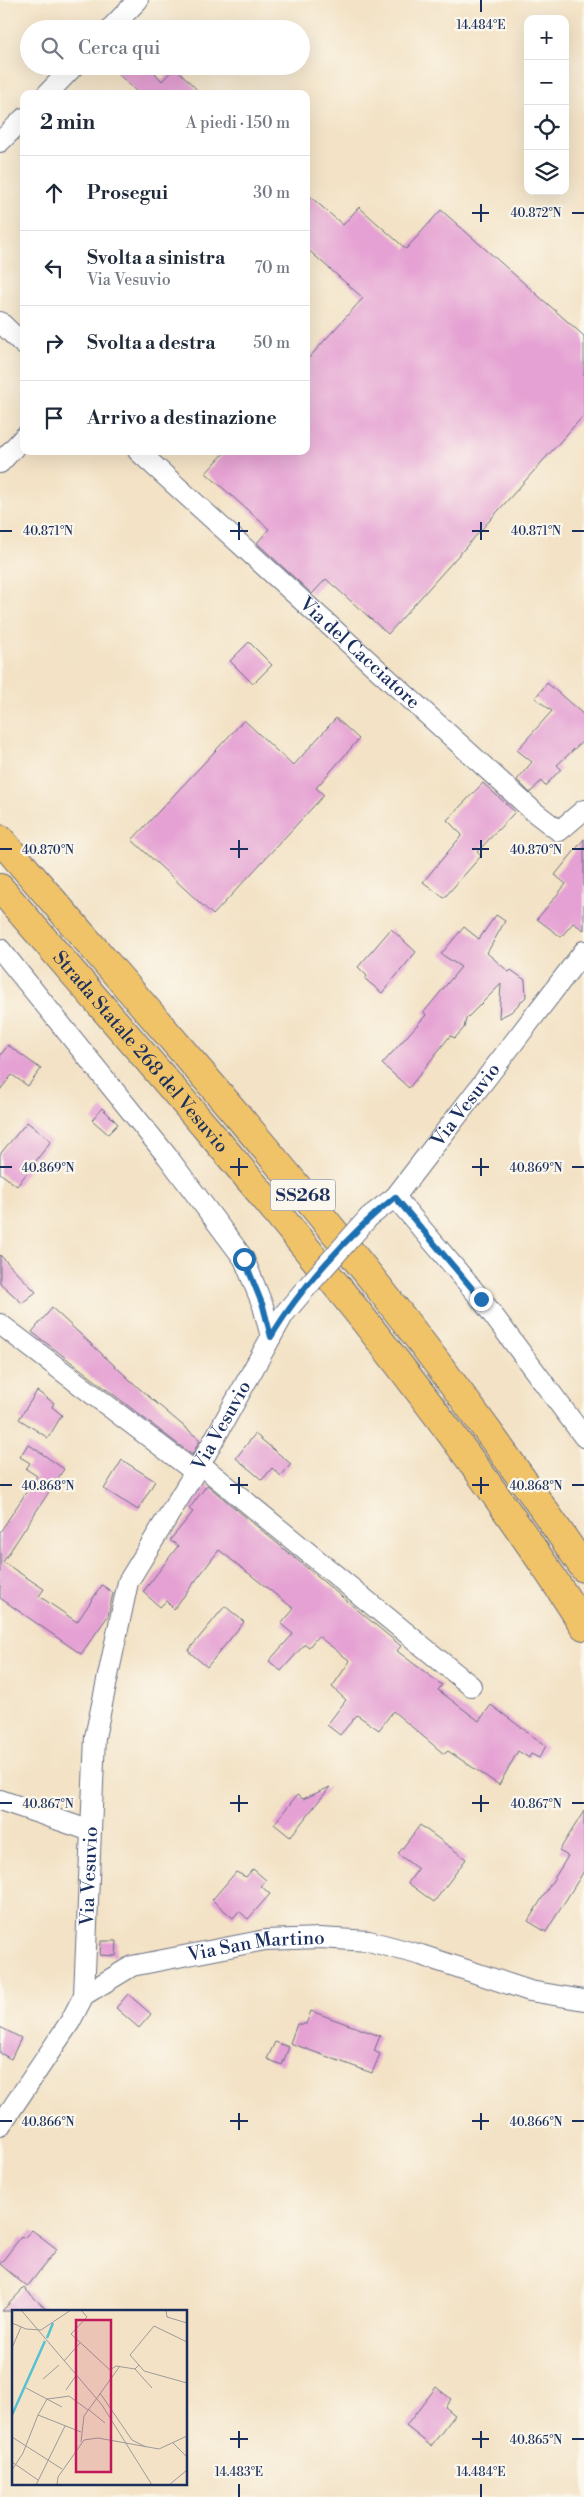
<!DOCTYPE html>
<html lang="it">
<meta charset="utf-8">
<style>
body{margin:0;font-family:"Libre Bodoni",serif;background:#f6f6f7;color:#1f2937}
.controls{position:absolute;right:15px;top:15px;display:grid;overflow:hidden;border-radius:10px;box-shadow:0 5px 20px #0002}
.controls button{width:45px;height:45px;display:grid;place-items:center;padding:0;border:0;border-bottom:1px solid #e0e1e3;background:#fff;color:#1f2937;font:25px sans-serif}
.stop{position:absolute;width:15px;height:15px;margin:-11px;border:4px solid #1f6fb2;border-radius:50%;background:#fff}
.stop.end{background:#1f6fb2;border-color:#fff;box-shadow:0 1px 5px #0008}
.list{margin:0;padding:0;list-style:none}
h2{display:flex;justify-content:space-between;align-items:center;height:65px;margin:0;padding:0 20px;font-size:21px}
h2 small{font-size:16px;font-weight:400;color:#747a83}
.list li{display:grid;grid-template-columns:32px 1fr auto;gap:15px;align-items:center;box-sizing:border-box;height:75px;padding:0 20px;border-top:1px solid #e0e1e3}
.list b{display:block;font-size:19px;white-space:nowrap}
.list p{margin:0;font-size:16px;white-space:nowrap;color:#747a83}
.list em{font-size:16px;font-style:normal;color:#747a83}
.icon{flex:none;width:28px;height:28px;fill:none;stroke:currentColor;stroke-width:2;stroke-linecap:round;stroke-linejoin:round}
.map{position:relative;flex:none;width:584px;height:2497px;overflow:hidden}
.search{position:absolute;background:#fff;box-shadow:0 5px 20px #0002;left:20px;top:20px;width:290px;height:55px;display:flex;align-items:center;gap:12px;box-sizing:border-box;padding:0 18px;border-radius:28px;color:#747a83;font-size:19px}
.panel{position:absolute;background:#fff;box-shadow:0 5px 20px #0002;left:20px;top:90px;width:290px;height:365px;border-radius:10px}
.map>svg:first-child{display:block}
</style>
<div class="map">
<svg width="584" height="2497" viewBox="0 0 584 2497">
<rect width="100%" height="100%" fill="#fbf7ec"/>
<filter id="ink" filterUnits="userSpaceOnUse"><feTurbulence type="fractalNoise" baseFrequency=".02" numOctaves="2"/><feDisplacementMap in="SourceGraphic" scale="10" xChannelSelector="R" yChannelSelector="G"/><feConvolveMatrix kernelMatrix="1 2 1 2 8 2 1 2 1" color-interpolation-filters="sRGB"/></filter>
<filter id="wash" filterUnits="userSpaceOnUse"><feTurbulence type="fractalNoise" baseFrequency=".0096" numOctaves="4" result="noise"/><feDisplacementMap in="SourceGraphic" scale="20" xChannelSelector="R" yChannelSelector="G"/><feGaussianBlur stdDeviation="1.12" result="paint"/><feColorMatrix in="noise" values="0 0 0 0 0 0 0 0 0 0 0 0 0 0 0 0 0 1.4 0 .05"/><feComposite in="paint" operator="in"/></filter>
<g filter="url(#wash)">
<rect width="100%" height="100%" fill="#f3e2c5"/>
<g id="blocks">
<path fill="#e5a1d3" d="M110,66H149L162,81L175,67L201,94H139Z
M306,193L343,225L359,207L406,249L441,210L584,336V415L388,634L326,579L312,594L257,543L269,529L206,473L226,451H306V361L363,298L306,248Z
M249,642L272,665L253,684L230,661Z
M547,683L584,715V740L557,765L561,769L545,786L541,781L530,793L517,780L532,762L517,750L552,711L535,698Z
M336,718L359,739L316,788L324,795L213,915L132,840L244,720L293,766Z
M483,783L515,812L477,852L481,856L444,898L423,882L462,835L447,820Z
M584,839V930L573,923L561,937L537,919L566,884L555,875Z
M496,915L505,921L487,953L509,972L511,970L525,980L526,997L511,1012L499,1018L501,984L466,1019L464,1028L455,1038L450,1036L409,1088L382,1064L426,1015L424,1012L461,967L441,954L464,927L479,939Z
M391,929L416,952L382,993L365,979L367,976L358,967Z
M8,1045L41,1069L28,1086L12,1075L0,1090V1056Z
M102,1108L118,1124L108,1134L92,1120Z
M27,1122L51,1141L17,1186L0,1173V1154Z
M0,1255L36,1292L22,1303L0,1283Z
M52,1308L141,1390L200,1440L192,1455L32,1332Z
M37,1391L54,1403L52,1407L62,1415L48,1438L19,1419Z
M255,1434L291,1464L281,1476L272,1468L262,1480L236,1458Z
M28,1444L64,1469L3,1562L44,1589L39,1596L77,1622L102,1585L113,1593L108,1616L81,1654L0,1598V1532L37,1476L26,1469L30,1463L20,1457Z
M122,1460L155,1481L138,1510L104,1489Z
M207,1485L401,1646L397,1651L442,1685L438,1690L479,1721L491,1705L546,1746L539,1758L531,1754L529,1758L518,1751L499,1785L448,1751L444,1754L393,1711L379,1730L357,1715L340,1735L327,1725L346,1700L332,1687L350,1661L318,1636L309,1647L305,1644L281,1671L269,1661L293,1634L281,1624L294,1609L219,1550L174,1609L166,1601L160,1607L143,1592L178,1546L170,1540L193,1512L189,1509Z
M225,1606L244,1622L207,1667L188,1651Z
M330,1787L290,1837L274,1824L297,1795L303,1799Z
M584,1811V1871L546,1932L528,1921L568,1856L559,1851Z
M420,1825L466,1859L434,1902L408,1883L418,1869L398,1854Z
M253,1869L266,1880L261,1886L270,1894L248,1919L239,1911L233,1918L212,1900L236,1872L246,1877Z
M101,1941H117L116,1956L100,1955Z
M128,1994L151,2014L139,2028L116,2008Z
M311,2011L380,2036L374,2051L380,2054L372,2073L290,2043L297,2024H306Z
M0,2027L21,2038L11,2059L0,2053Z
M275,2042L289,2047L282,2065L267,2059Z
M32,2230L57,2249L27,2287L0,2264L21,2237L24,2238Z
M24,2288L48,2311H2Z
M436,2387L451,2399L445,2407L455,2415L431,2446L406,2426Z"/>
</g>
</g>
<g filter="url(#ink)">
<use href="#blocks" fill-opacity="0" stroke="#676e82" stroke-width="1"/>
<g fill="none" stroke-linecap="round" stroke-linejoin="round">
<defs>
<g id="street">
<path d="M110,29L138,0"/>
<path d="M47,94L74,66"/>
<path d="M0,142L24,118"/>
<path d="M0,322L24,345"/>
<path id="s1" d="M138,451L533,811L559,831L584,810"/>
<path d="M0,463L24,437"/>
<path d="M0,949L167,1156L244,1259L263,1306L271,1337"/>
<path d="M395,1197L481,1299L584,1437"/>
<path id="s2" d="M369,1217L395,1197L584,951"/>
<path d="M0,1324L195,1472"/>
<path d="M200,1464L471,1686"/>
<path d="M0,1800L91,1831"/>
<path id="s3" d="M84,1995L95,1737L128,1582L206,1454L284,1314L306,1288"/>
<path id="s4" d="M0,2126L70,2022L84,1995L132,1966L265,1940L320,1938L369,1941L421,1955L530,1991L584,2000"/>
</g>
<g id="highway">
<path d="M0,839C126,987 256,1132 376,1284C449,1376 518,1471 584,1568"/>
<path id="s5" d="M0,888C204,1126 415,1361 584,1626"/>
</g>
</defs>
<use href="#street" stroke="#676e82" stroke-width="22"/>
<use href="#highway" stroke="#676e82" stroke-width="30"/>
<use href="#street" stroke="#fff" stroke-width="20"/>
<use href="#highway" stroke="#f1c369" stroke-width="28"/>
<defs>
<path id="street-bridge" d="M306,1288L369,1217"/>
</defs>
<use href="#street-bridge" stroke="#676e82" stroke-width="22" stroke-linecap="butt"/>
<use href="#street-bridge" stroke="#fff" stroke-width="20"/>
</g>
</g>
<g fill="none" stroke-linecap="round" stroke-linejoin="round" filter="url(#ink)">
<path stroke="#1f6fb2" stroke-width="6" d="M244,1259L263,1306L271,1337C299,1289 352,1231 395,1197L481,1299"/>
</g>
<path fill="none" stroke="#1b2f5e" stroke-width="2" d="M481,0V12M481,204V222M472,213H489M572,213H584M239,522V540M481,522V540M0,531H12M230,531H248M472,531H489M572,531H584M239,840V858M481,840V858M0,849H12M230,849H248M472,849H489M572,849H584M239,1158V1176M481,1158V1176M0,1167H12M230,1167H248M472,1167H489M572,1167H584M239,1477V1494M481,1477V1494M0,1485H12M230,1485H248M472,1485H489M572,1485H584M239,1795V1812M481,1795V1812M0,1803H12M230,1803H248M472,1803H489M572,1803H584M239,2113V2130M481,2113V2130M0,2121H12M230,2121H248M472,2121H489M572,2121H584M239,2431V2448M481,2431V2448M230,2439H248M472,2439H489M572,2439H584M239,2484V2497M481,2484V2497"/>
<g text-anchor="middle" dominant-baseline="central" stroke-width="4.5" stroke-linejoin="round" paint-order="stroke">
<rect fill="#fbf7ec" stroke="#5e6b89" stroke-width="1" x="270.5" y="1179.5" width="65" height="31" rx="4"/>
<g font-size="18" font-weight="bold" fill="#1b2f5e">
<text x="303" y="1195">SS268</text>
</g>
<g font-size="19" fill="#1b2f5e" stroke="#fbf7ec">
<text stroke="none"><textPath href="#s1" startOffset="300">Via del Cacciatore</textPath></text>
<text stroke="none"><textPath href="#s5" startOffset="216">Strada Statale 268 del Vesuvio</textPath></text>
<text stroke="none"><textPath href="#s2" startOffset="149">Via Vesuvio</textPath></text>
<text stroke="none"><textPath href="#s3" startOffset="599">Via Vesuvio</textPath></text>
<text stroke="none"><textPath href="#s3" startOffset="119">Via Vesuvio</textPath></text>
<text stroke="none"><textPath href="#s4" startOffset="338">Via San Martino</textPath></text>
</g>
</g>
<g transform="translate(12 2310)">
<rect width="175" height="175" fill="#f3e2c5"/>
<path fill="none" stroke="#57c1d4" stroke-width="2.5" d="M35,28L41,13M0,105L33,31"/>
<path fill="none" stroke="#9d9a9c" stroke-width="1" d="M9,0L90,95L140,175M69,0L75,7L59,24L98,60L104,56L123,59L127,55L132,61L175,73M154,0L155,7L175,13M0,13L14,19L29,20L59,0M0,38L9,17M52,51L68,33M127,55L118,45L142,16L175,32M123,59L140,78M31,69L47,55M14,78L50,97M54,80L63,67M88,83L120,130L134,137M76,99L93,113M69,122L26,105L35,89L51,87L57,86L76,100M0,127L50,159M69,132L72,106L108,56M161,133L175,147M0,152L26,170M0,160L11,143L26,105M24,175L53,116M45,175L46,167L72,130L86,128L147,139L175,126M157,175L175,160"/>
<path fill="#c2185b" fill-opacity="0.15" stroke="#c2185b" stroke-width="2.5" d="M64,10H99V162H64Z"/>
<rect width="175" height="175" fill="none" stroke="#1b2f5e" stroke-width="2.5"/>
</g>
<g font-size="12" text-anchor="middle" fill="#1b2f5e" stroke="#fbf7ec" stroke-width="4.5" stroke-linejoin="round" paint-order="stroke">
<text x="481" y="29">14.484°E</text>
<text x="536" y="217">40.872°N</text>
<text x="48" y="535">40.871°N</text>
<text x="536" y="535">40.871°N</text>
<text x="48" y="854">40.870°N</text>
<text x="536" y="854">40.870°N</text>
<text x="48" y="1172">40.869°N</text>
<text x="536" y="1172">40.869°N</text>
<text x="48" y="1490">40.868°N</text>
<text x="536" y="1490">40.868°N</text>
<text x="48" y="1808">40.867°N</text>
<text x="536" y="1808">40.867°N</text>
<text x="48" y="2126">40.866°N</text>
<text x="536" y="2126">40.866°N</text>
<text x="536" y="2444">40.865°N</text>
<text x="239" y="2476">14.483°E</text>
<text x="481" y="2476">14.484°E</text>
</g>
</svg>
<div class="controls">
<button>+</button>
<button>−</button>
<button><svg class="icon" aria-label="locate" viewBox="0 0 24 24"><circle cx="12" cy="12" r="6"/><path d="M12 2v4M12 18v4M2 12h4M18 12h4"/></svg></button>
<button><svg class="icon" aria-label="layers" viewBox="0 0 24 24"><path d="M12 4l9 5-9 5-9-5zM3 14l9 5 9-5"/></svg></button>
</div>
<div class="stop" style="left:244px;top:1259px"></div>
<div class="stop end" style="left:481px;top:1299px"></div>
<div class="search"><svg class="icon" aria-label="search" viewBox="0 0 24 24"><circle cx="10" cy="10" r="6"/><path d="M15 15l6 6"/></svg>Cerca qui</div>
<section class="panel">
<h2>2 min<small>A piedi · 150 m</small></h2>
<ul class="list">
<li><svg class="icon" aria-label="ahead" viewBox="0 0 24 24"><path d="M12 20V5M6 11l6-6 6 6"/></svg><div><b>Prosegui</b></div><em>30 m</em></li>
<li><svg class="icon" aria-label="left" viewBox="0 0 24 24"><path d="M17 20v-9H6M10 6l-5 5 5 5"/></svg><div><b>Svolta a sinistra</b><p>Via Vesuvio</p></div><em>70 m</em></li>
<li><svg class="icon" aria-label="right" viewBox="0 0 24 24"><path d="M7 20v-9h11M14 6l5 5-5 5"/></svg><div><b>Svolta a destra</b></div><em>50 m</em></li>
<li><svg class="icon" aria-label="arrive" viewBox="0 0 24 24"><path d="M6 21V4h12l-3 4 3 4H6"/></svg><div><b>Arrivo a destinazione</b></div></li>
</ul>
</section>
</div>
